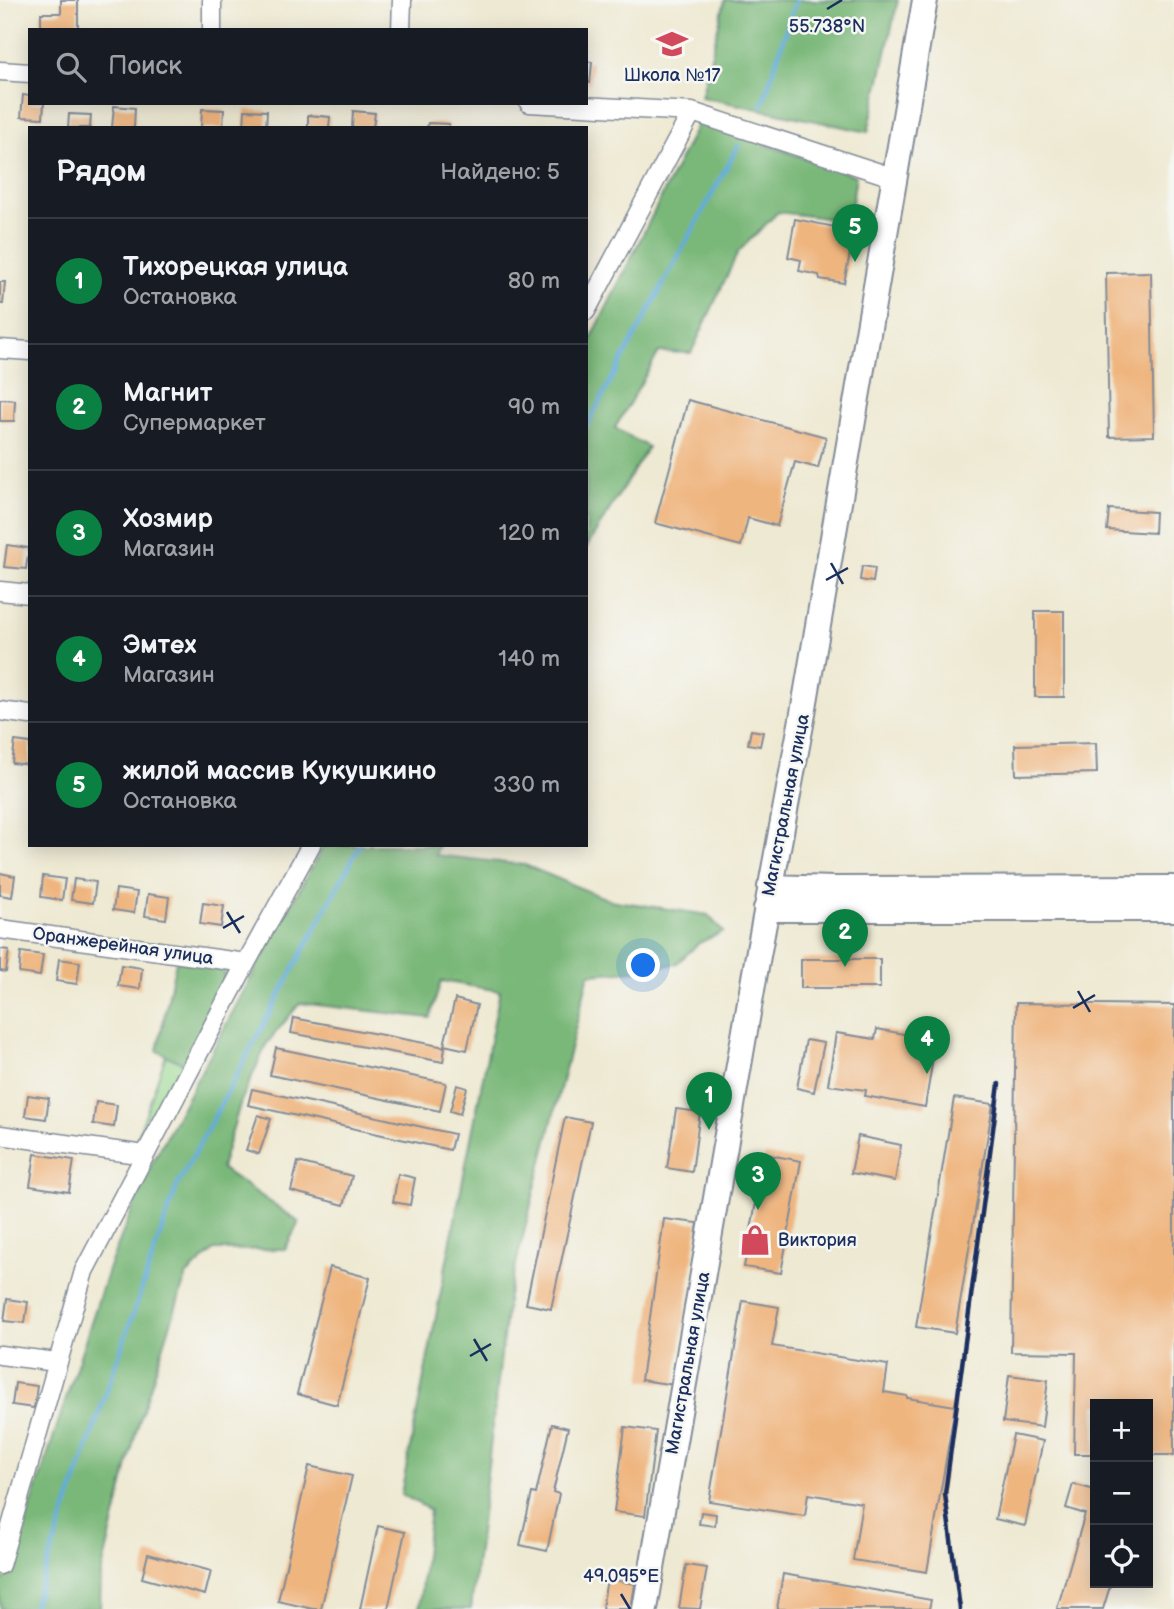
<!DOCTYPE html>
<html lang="ru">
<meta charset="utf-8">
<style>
body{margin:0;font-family:"Balsamiq Sans",sans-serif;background:#242831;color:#f1f3f6}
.controls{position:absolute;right:21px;bottom:21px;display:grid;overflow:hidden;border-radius:0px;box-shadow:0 4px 18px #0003}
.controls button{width:63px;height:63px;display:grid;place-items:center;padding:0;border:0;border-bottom:2px solid #363941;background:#171b24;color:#f1f3f6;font:35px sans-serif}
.you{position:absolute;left:644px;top:966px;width:24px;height:24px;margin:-18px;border:5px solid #fff;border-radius:50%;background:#1a73e8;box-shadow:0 0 0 10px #1a73e833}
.badge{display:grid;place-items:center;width:46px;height:46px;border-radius:50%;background:#0b8043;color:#fff;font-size:23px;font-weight:700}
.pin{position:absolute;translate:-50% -58px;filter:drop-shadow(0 2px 4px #0008)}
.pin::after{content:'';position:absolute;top:37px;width:24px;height:21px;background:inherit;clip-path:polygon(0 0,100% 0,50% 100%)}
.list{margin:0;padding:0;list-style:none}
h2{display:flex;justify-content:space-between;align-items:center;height:91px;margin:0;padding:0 28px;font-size:30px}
h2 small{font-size:23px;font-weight:400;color:#9ea1a6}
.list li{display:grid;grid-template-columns:46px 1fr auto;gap:21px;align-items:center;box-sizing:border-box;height:126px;padding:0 28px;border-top:2px solid #363941}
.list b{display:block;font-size:26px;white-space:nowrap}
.list p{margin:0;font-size:23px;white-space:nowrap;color:#9ea1a6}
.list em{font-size:23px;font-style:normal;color:#9ea1a6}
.icon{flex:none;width:38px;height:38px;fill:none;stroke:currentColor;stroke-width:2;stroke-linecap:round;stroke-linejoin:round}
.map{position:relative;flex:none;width:1174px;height:1609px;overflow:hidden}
.search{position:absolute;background:#171b24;box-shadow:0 4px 18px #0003;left:28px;top:28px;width:560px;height:77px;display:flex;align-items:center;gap:18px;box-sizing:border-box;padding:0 24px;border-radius:0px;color:#9ea1a6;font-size:26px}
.panel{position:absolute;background:#171b24;box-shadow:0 4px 18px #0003;left:28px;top:126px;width:560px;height:721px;border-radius:0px}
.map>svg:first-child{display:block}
</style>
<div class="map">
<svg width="1174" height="1609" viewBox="0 0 1174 1609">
<rect width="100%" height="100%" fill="#f6f6f2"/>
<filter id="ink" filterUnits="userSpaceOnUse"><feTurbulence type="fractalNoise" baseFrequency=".0143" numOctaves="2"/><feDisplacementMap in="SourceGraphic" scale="14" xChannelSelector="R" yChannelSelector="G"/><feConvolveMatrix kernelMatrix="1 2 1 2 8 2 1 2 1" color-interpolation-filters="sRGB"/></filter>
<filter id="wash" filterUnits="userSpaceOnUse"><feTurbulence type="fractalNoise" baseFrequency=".00686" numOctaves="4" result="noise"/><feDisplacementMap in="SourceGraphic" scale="28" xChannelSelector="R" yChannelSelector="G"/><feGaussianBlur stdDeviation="1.57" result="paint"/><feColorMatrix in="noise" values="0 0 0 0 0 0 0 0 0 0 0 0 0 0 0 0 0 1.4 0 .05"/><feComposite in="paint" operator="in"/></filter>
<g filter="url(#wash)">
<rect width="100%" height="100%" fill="#eee9d2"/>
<path fill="#98d88e" stroke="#5a8476" stroke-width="2" d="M166,1055L189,1066L153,1130L143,1139L136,1142Z"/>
<path fill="#7ab879" stroke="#4a746c" stroke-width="2" d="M725,0H898L868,132L701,97Z
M699,121L856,176L849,221L778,212L738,252L691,353L659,352L615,428L648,447L586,548V349Z
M324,845H439L435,855L525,865L609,900L708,915L723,932L699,943L676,964L636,971L589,974L508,1296L471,1609H419L430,1510L401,1494L500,991L441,981L430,1018L300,1003L267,1043L241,1101L221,1168L299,1222L285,1249L214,1250L186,1276L136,1432L101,1574L100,1609H0V1583L8,1576L109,1267L147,1173L270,942Z
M176,961L226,969L222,988L189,1066L157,1051Z"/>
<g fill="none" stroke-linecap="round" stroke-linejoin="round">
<path stroke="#64acdb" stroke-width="4.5" d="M762,105L796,0
M586,427L738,146
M32,1609L177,1186L360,845"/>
</g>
<g id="blocks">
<path fill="#efb57f" d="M61,0H78V30H41V13H61Z
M586,61L592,62L590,83H586Z
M23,95L30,96V103H44L43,118L21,117Z
M114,106L135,108L134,128H112Z
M202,109L224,110L223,128H201Z
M245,110L267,111L266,128H244Z
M353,111L375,113L373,128H352Z
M69,114L91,115L90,128H68Z
M308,115L330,117L329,128H308Z
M428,123L449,124V128H427Z
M795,219L840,228L838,240L852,243L844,283L820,279L819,275L799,271L801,260L788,257Z
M1151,272L1154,436L1109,437L1106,273Z
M0,282H5L3,304H0Z
M0,399L15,400L14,421H0Z
M688,400L826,437L818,468L795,462L777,526L748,518L741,546L655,523Z
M1109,509L1155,512L1154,533L1107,530Z
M7,545L29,548L26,569L4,567Z
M862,566L875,568L873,582L860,580Z
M1035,611H1064V697H1035Z
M751,730L763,732L760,746L748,744Z
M15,741L30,743V765L12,763Z
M1096,743L1097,773L1016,775L1015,745Z
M0,873L15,876L12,897L0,895Z
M43,876L65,879L62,900L41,897Z
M74,879L96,882L93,903L71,900Z
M116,889L137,892L134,913L113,910Z
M148,894L169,897L166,919L145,916Z
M203,903L224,906L221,927L200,924Z
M0,949L9,950L6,972L0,971Z
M21,952L43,955L40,976L19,973Z
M59,959L80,962L77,984L56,981Z
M801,959H880V988H801Z
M121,965L142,968L140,989L118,986Z
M455,999L477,1005L467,1050L444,1045Z
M1016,1003L1174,1005V1455H1148V1404H1095V1454H1074L1076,1353L1011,1352Z
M294,1018L445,1047L443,1062L291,1033Z
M877,1029L936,1040L925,1107L865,1096L866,1090L828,1085L836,1033L875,1039Z
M806,1040L824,1043L814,1092L797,1088Z
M276,1048L446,1083L440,1111L270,1075Z
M457,1085L467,1088L460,1114L450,1111Z
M252,1089L454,1134L450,1150L248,1105Z
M28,1095L49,1098L46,1119L25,1116Z
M954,1098L993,1104L955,1333L916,1327Z
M96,1102L117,1105L114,1127L93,1124Z
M676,1109L700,1112L692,1172L667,1168Z
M258,1115L271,1119L259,1154L246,1150Z
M565,1117L591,1122L551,1309L526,1304Z
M858,1136L901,1145L895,1181L851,1173Z
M35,1154L74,1160L69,1192L30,1186Z
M765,1154L801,1161L781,1273L744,1267Z
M298,1162L352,1176L344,1205L291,1191Z
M398,1174L415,1178L410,1205L393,1202Z
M664,1219L698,1223L675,1385L641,1380Z
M330,1267L370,1278L337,1405L297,1394Z
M7,1299L28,1302L25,1323L4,1321Z
M743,1301L779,1307L772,1346L888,1365L884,1392L907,1396V1398L955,1406L927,1572L853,1560L862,1503L808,1494L805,1516L709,1501Z
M1009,1375L1048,1380L1042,1427L1003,1422Z
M15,1383L37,1386L34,1408L12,1405Z
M552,1424L568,1428L553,1492L559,1494L547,1551L520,1545L532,1493L536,1494Z
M625,1427L656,1431L645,1516L614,1512Z
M1013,1435L1043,1441L1025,1526L995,1519Z
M309,1466L352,1476L321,1609H313L278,1601Z
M1073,1484L1095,1490V1583H1111L1103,1609H1057L1085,1514L1066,1508Z
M701,1512L716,1514L715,1526L699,1524Z
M378,1526L405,1532L388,1609H360Z
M148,1554L211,1571L205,1595L142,1578Z
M686,1565L707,1568L700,1609L679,1608Z
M783,1574L931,1600L929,1609H777Z
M607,1579L635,1584L631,1609H602Z"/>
</g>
</g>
<g filter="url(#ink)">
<use href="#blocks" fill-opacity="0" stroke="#848c98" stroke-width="2"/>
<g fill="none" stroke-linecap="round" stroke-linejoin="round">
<defs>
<path id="street" d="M212,30V0
M401,30L402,0
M0,71L30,73
M529,103L692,112L895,178
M586,311L692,112
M0,349L30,351
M0,591L30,594
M0,711L30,715
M0,929L246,963
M0,1135L145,1155
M0,1355L57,1362
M0,1565L84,1271L246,963L311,845"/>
<path id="secondary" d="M770,887L834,889L1174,888
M766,909H1174
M645,1609L757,961L802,719L925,0"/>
</defs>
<use href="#street" stroke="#848c98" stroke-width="21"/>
<use href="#secondary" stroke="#848c98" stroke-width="28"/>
<use href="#street" stroke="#fff" stroke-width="18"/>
<use href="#secondary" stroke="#fff" stroke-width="24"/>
<path stroke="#1b2f5e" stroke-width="4.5" d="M960,1609L945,1494L999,1084"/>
</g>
</g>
<path fill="none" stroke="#1b2f5e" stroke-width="2.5" d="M827,9L842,0M831,563L843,584M826,580L848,568M227,912L240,933M223,928L244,916M1078,991L1090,1012M1073,1008L1095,995M474,1339L487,1361M470,1356L491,1344M621,1594L630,1609"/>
<defs>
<symbol id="school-bare" viewBox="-9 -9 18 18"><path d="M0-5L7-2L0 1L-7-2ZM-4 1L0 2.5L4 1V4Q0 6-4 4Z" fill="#d1495b" stroke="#f6f6f2" stroke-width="2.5" paint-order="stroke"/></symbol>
<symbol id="shop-bare" viewBox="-9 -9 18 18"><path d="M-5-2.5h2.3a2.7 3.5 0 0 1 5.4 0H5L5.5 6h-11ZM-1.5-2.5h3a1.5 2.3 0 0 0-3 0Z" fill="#d1495b" stroke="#f6f6f2" stroke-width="2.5" paint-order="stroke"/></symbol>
</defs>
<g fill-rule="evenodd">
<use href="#school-bare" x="650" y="22" width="44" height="44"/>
<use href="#shop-bare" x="733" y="1218" width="44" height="44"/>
</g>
<g text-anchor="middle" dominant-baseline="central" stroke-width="5" stroke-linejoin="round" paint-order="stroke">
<g font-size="18" fill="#1b2f5e" stroke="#f6f6f2">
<text x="672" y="75">Школа №17</text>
<text x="778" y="1240" text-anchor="start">Виктория</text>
</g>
<g font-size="18" fill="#1b2f5e" stroke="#f6f6f2">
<text transform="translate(786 805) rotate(-79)">Магистральная улица</text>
<text transform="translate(123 946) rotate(8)">Оранжерейная улица</text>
<text transform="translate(688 1363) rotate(-80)">Магистральная улица</text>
</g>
</g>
<g font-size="18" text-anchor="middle" fill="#1b2f5e" stroke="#f6f6f2" stroke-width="5" stroke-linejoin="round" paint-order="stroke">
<text x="827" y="32">55.738°N</text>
<text x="621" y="1582">49.095°E</text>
</g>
</svg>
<div class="controls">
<button>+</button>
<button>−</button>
<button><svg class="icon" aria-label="locate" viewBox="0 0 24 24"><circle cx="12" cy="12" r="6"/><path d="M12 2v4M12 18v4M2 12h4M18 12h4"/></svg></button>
</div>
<div class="you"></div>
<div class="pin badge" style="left:709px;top:1130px">1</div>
<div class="pin badge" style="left:845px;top:967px">2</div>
<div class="pin badge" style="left:758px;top:1210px">3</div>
<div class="pin badge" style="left:927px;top:1074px">4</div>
<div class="pin badge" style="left:855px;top:262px">5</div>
<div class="search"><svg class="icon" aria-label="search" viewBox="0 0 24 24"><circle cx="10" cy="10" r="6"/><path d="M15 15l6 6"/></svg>Поиск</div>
<section class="panel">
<h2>Рядом<small>Найдено: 5</small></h2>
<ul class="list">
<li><span class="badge">1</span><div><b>Тихорецкая улица</b><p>Остановка</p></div><em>80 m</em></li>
<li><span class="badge">2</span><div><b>Магнит</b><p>Супермаркет</p></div><em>90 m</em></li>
<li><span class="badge">3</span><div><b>Хозмир</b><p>Магазин</p></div><em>120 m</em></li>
<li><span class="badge">4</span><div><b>Эмтех</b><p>Магазин</p></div><em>140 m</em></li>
<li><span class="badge">5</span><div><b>жилой массив Кукушкино</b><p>Остановка</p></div><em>330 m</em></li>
</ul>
</section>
</div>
